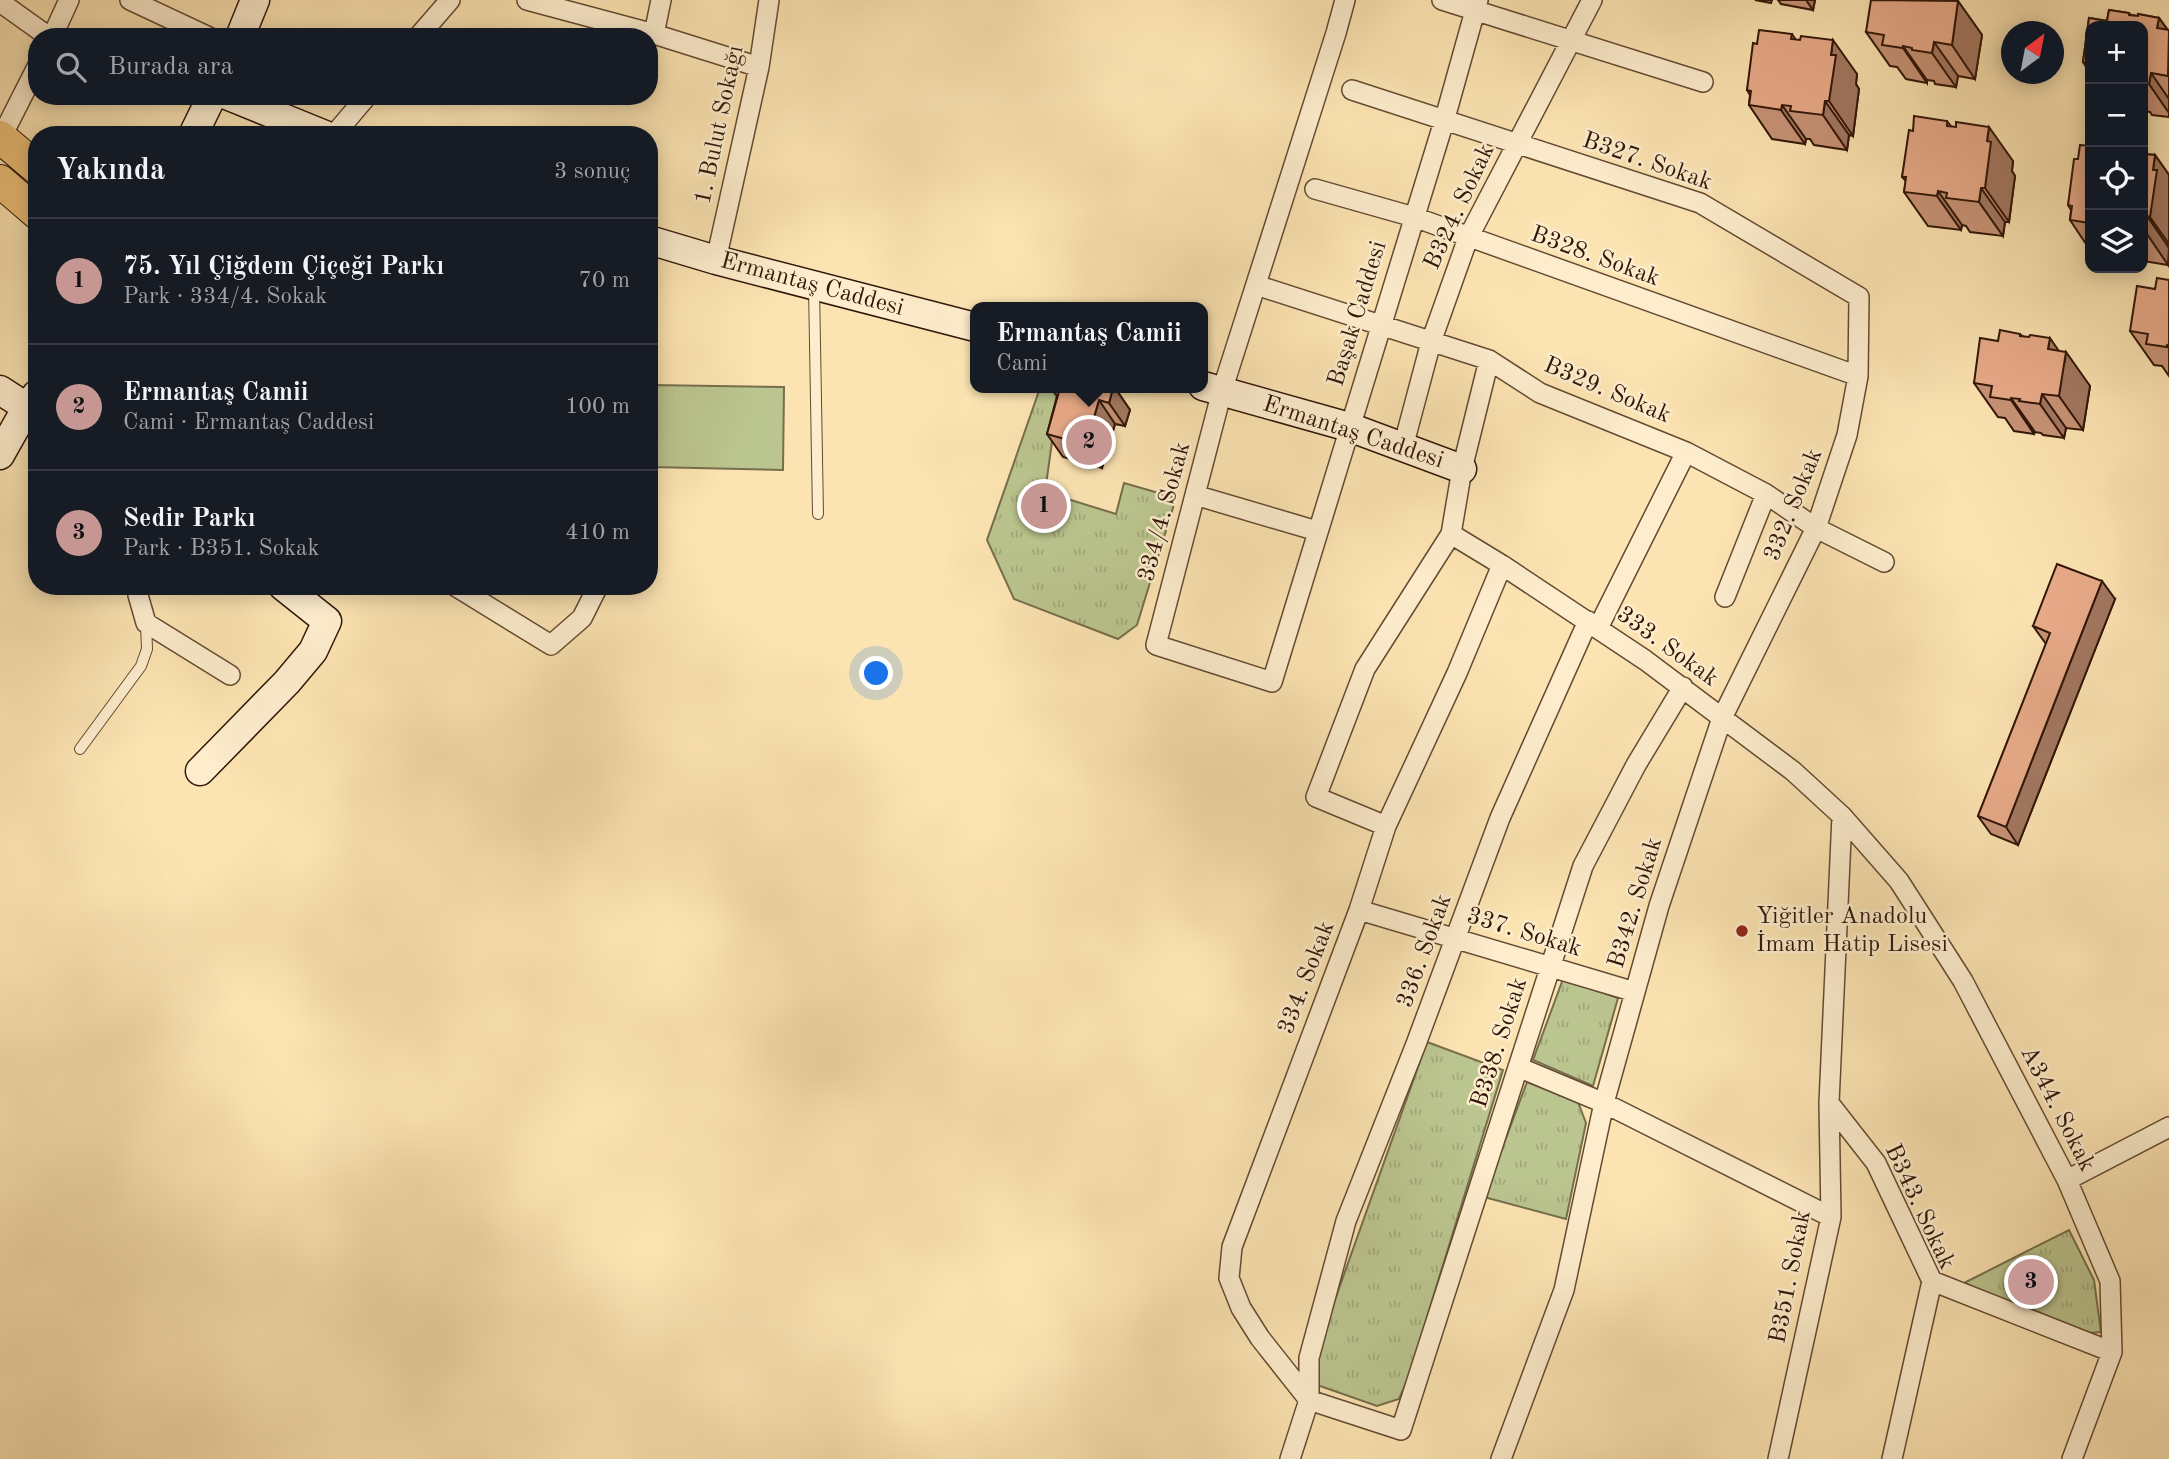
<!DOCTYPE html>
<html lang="tr">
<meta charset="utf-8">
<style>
body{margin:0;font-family:"Old Standard TT",serif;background:#20242c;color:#f1f3f6}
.controls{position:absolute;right:21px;top:21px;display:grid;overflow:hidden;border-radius:14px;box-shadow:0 4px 18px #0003}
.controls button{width:63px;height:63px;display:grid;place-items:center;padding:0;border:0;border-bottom:2px solid #363941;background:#171b24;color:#f1f3f6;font:35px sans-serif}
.compass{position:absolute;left:2001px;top:21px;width:63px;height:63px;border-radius:50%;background:#171b24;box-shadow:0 4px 18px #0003;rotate:32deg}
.you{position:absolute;left:877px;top:674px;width:24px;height:24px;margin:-18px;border:5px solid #fff;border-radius:50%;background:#1a73e8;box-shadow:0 0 0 10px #1a73e833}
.badge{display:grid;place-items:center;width:46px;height:46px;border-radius:50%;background:#c59692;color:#111;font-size:23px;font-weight:700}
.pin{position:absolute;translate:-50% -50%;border:4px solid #fff;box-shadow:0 2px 7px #0006}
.popup{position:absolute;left:970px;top:302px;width:238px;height:91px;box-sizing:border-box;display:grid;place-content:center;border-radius:14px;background:#171b24;filter:drop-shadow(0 2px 5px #0005);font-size:23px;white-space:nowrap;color:#9ea1a6}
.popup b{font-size:26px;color:#f1f3f6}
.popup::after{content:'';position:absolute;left:50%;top:100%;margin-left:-14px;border:14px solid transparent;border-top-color:#171b24}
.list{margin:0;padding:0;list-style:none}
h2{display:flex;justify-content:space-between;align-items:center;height:91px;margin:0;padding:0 28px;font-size:30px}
h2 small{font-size:23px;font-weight:400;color:#9ea1a6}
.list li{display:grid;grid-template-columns:46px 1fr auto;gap:21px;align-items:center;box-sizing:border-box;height:126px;padding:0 28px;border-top:2px solid #363941}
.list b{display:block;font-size:26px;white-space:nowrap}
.list p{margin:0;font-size:23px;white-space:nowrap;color:#9ea1a6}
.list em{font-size:23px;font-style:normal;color:#9ea1a6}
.icon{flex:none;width:38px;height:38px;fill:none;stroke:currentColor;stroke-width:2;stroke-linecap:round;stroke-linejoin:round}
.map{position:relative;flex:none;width:2169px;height:1459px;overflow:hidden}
.search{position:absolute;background:#171b24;box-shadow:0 4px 18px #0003;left:28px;top:28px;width:630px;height:77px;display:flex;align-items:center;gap:18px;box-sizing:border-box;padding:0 24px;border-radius:28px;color:#9ea1a6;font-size:26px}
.panel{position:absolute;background:#171b24;box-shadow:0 4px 18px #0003;left:28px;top:126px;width:630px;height:469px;border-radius:28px}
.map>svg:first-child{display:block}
</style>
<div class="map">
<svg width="2169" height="1459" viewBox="0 0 2169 1459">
<defs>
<pattern id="grass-tufts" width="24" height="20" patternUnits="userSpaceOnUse" patternTransform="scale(1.75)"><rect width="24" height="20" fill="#bbc58f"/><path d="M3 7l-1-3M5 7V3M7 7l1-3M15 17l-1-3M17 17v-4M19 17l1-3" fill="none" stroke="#a1a87a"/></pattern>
</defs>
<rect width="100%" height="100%" fill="#fce4b2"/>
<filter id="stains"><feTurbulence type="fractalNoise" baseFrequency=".00286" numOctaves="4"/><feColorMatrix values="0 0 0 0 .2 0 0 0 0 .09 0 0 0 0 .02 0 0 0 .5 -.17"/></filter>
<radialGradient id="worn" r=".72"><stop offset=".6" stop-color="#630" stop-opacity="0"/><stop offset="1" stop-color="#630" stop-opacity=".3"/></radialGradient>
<path fill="url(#grass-tufts)" stroke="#766e4c" stroke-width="2" d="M1040,388H1047L1059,392L1045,492L1116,514L1124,483L1176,498L1137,625L1118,639L1014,599L987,540Z
M1563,979L1618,998L1593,1086L1533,1060Z
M1427,1042L1503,1070L1408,1379L1399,1399L1377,1406L1317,1385L1312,1364Z
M1527,1082L1578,1102L1586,1123L1566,1219L1484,1197Z
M2069,1230L2094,1280L2101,1332L2080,1334L1964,1283Z"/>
<path fill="#bbc58f" stroke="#766e4c" stroke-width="2" d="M652,385L784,387L783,470L651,467Z"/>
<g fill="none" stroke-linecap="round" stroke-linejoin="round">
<defs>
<path id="lane" d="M814,287L818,514
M80,749L141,666L147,649L146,624"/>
<path id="street" d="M130,0L209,37
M527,0L654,34
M661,0L654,34L759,67
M1345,0L1336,33L1222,391L1156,645L1272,682L1445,118L1478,0
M1442,0L1703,82
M0,2L49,37
M52,37L69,0
M418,37L450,0
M1352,90L1700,203L1859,297L1858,376L1847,435L1816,528L1722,718L1659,906L1604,1103L1564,1290L1501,1459
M334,135L367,96
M1,138L37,67
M1315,189L1414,217L1858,376
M716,260L759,67L769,0
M1256,285L1489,360L1540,393L1686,452L1766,494L1816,528L1884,562
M1403,447L1431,342L1468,238L1592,0
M1195,495L1317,531
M1451,534L1502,565L1645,660L1793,771L1842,816L1899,881L1963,981L2067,1180L2110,1281L2112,1352L2072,1459
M1502,565L1457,673L1386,826L1359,910L1232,1247L1229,1278L1241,1308L1260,1338L1309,1400L1401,1430L1583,866L1636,765L1683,687
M139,586L138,595L146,623L230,675
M455,586L551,645L582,618L598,586
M1725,597L1766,494
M1598,628L1686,452
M1842,816L1829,1103L1876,1163L1932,1281L1892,1459
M1386,826L1316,797L1365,669L1451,534L1462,469L1489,360
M1359,910L1635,992
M1518,1067L1604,1103L1831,1217
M2067,1180L2169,1127
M1932,1281L2112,1352
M1290,1459L1309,1400V1358L1346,1221L1416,1044L1500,818L1588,621
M1778,1459L1831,1217L1829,1103"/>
<path id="secondary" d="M240,37L255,0
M229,96L325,135
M193,135L212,96
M649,240L716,260L975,327
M1203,386L1349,427L1462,469
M0,390L37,414
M0,455L27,407L37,394
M200,771L287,682L313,651L327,621L283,586"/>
<path id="primary" d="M0,137L37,168
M0,181L37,213"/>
</defs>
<use href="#lane" stroke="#644a32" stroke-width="12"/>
<use href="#street" stroke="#644a32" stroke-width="22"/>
<use href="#secondary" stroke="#311608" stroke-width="31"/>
<use href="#primary" stroke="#311608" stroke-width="34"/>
<use href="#lane" stroke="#fdedcd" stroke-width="10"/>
<use href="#street" stroke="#fdedcd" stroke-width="19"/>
<use href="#secondary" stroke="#fdedcd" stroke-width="28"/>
<use href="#primary" stroke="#eec279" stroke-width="32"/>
</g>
<path fill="#c89377" stroke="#311608" stroke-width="2" d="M1755,0H1772L1771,3Z
M1778,0H1815L1813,10L1781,4Z
M1958,1L1982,35L1975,79L1958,76L1956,87L1935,84L1934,81L1927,80V83L1906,79L1897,67L1890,66L1866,32Z
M2109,10L2129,13L2131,15L2138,16V14L2159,18L2168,30H2169V117L2152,115L2150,112L2143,111V113V26H2090V73L2083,62L2089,18L2107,21Z
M1792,34L1796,40L1857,74L1856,84L1859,89L1853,136L1849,135L1847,150L1814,145L1810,139H1806L1805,144L1772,139L1749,105L1750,95L1747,90L1757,44Z
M1947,121L1951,126L2013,161L2012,171L2015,176L2009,222H2005L2003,236L1970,232L1966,226L1962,225L1961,230L1928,226L1904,192L1906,181L1902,177L1913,131Z
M2090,146V250L2070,220L2071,210L2068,205L2078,159Z
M2143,154L2155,155L2169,175L2168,265L2143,261Z
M2169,280V376L2162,366L2154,365L2130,331L2155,289Z
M2020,334L2022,336L2059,351L2090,386L2083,430L2066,428L2064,438L2043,435L2041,433L2035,432L2034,434L2014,431L2005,418L1998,417L1974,383L1998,341Z
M1051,388H1115L1130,410L1125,426L1115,424L1102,468L1063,457L1047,434L1057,396Z
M2115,599L2018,845L1991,834L1978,816L2046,644L2033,626Z"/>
<path fill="#a37861" stroke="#311608" stroke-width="2" d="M1806,0H1815L1813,10Z
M1958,1L1982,35L1975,79L1952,45Z
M2159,18L2169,32L2157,28Z
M1833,40L1857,74L1856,84L1859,89L1853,136L1829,101L1831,55Z
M1934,42L1958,76L1956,87L1932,53Z
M1903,46L1927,80V83L1903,48Z
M2151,73L2169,99V113L2149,84Z
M1825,101L1849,135L1847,150L1823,115Z
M1782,105L1806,139L1805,144L1781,110Z
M1989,127L2013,161L2012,171L2015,176L2009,222L1985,188L1987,141Z
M2155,155L2169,175V244L2150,217L2153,170Z
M1981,188L2005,222L2003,236L1979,202Z
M1938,191L1962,225L1961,230L1937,196Z
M2147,216L2169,248L2168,265L2145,231Z
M2050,338L2065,360L2066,352L2090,386L2083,430L2059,396L2048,349Z
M1113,388H1115L1130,410L1125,426L1109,403Z
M2042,394L2066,428L2064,438L2040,404Z
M2011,398L2035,432L2034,434L2011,400Z
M1099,400L1115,424L1102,468L1086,445Z
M2102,581L2115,599L2018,845L2006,827Z"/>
<path fill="#e9ab8a" stroke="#311608" stroke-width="2" d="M1871,0L1958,1L1952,45L1934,42L1932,53L1912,50V48L1903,46V48L1882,45L1884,35L1866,32Z
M2109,10L2129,13V15L2138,16V14L2159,18L2157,28L2169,30L2168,76L2151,73L2149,84L2143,83V26H2090V63L2083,62L2089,18L2107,21Z
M1759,30L1792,34L1791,39L1800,40L1801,36L1833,40L1831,55H1836L1829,101H1825L1823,115L1790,111L1791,106L1782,105L1781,110L1749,105L1751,91L1747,90L1753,43L1757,44Z
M1914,116L1947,121V126L1956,127V122L1989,127L1987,141L1991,142L1985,188H1981L1979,202L1946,198L1947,193L1938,191L1937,196L1904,192L1906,177H1902L1909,130L1913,131Z
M2080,145L2090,146V223L2070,220L2072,206L2068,205L2074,159H2078Z
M2143,154L2155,155L2153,170H2157L2150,217L2147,216L2145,231L2143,230Z
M2157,278L2169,280V346L2167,345V347L2146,344L2148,334L2130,331L2137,286L2155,289Z
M2000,330L2020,334V336L2029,337L2030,335L2050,338L2048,349L2066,352L2059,396L2042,394L2040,404L2019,401L2020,399L2011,398V400L1990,397L1992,386L1974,383L1980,338L1998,341Z
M1060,388H1113L1109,403L1099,400L1086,445L1047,434Z
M2057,564L2102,581L2006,827L1978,816L2050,633L2033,626Z"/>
<circle fill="#8f2418" stroke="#fdedcd" stroke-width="2.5" cx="1742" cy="931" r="7"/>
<g text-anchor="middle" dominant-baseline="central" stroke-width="5" stroke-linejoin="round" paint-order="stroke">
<g font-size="24" fill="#311608" stroke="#fdedcd">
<text transform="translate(720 125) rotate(-78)">1. Bulut Sokağı</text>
<text transform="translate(1647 162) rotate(19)">B327. Sokak</text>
<text transform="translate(1460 207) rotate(-65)">B324. Sokak</text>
<text transform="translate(1595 257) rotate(20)">B328. Sokak</text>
<text transform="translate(812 285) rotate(15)">Ermantaş Caddesi</text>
<text transform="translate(1358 314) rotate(-73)">Başak Caddesi</text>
<text transform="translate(1607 391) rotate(23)">B329. Sokak</text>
<text transform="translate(1353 433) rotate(18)">Ermantaş Caddesi</text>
<text transform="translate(1794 505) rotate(-68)">332. Sokak</text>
<text transform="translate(1165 512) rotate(-75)">334/4. Sokak</text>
<text transform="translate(1667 647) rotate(36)">333. Sokak</text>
<text transform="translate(1636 903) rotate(-73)">B342. Sokak</text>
<text transform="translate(1524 933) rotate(17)">337. Sokak</text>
<text transform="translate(1425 951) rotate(-70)">336. Sokak</text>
<text transform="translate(1307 978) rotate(-69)">334. Sokak</text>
<text transform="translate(1500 1043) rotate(-72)">B338. Sokak</text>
<text transform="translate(2057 1109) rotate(63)">A344. Sokak</text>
<text transform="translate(1919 1207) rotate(65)">B343. Sokak</text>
<text transform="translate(1791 1277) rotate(-79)">B351. Sokak</text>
</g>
<g font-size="24" fill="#311608" stroke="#fdedcd" text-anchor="start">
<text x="1756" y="917">Yiğitler Anadolu<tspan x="1756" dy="28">İmam Hatip Lisesi</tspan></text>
</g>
</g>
<rect width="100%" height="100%" filter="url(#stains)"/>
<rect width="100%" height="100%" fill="url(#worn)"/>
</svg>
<div class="controls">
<button>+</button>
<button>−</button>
<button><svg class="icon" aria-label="locate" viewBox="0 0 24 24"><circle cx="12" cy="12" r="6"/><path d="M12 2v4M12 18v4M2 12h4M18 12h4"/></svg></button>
<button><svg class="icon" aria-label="layers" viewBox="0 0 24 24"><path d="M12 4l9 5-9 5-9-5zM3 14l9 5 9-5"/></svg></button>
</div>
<svg class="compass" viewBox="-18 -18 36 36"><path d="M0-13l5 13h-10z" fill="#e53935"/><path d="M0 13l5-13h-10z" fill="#9ea1a6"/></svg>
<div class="you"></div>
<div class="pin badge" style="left:1044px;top:506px">1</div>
<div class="pin badge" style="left:1089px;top:442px">2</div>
<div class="popup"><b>Ermantaş Camii</b>Cami</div>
<div class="pin badge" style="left:2031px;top:1282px">3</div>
<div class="search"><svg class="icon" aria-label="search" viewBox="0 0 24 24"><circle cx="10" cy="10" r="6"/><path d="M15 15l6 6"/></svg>Burada ara</div>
<section class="panel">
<h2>Yakında<small>3 sonuç</small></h2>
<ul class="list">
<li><span class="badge">1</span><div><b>75. Yıl Çiğdem Çiçeği Parkı</b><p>Park · 334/4. Sokak</p></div><em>70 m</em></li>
<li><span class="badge">2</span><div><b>Ermantaş Camii</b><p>Cami · Ermantaş Caddesi</p></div><em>100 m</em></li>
<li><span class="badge">3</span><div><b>Sedir Parkı</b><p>Park · B351. Sokak</p></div><em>410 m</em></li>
</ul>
</section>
</div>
